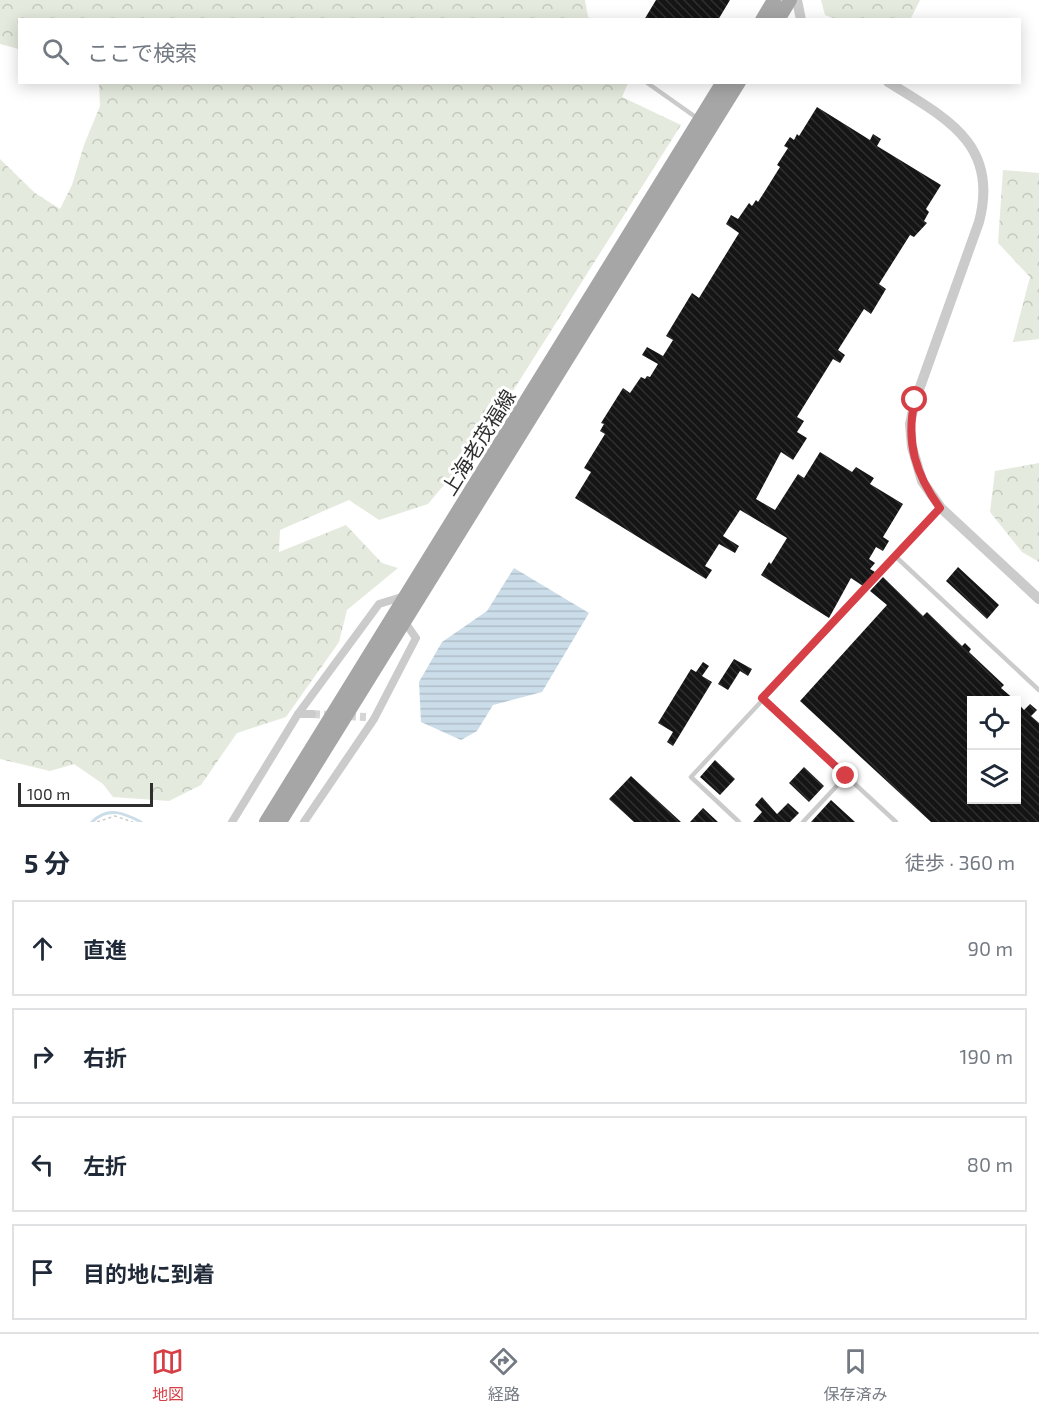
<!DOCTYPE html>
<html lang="ja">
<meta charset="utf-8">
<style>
body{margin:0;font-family:"Exo 2","Noto Sans JP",sans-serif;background:#f6f6f7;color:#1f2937}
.controls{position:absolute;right:18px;bottom:18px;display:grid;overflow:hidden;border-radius:0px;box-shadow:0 3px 15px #0003}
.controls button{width:54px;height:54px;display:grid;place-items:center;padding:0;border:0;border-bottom:2px solid #e0e1e3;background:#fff;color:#1f2937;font:30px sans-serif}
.scale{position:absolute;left:18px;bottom:15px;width:135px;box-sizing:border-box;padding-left:6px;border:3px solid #2e2e2e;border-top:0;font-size:16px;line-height:21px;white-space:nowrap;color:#2e2e2e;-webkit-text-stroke:4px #fff;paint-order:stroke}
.stop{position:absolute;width:18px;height:18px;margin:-14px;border:4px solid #d73f47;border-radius:50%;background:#fff}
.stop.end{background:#d73f47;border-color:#fff;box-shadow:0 2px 6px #0008}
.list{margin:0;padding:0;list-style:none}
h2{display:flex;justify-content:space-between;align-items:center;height:78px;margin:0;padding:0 24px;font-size:26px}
h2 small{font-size:20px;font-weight:400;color:#747a83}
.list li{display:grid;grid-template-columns:39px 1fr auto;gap:18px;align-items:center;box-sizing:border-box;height:96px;margin:0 12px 12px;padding:0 12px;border:2px solid #e0e1e3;border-radius:0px}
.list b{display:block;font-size:22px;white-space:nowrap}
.list em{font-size:20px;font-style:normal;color:#747a83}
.icon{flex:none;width:33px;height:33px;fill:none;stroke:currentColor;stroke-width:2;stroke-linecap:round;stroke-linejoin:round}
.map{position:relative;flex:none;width:1039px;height:822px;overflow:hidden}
.search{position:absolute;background:#fff;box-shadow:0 3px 15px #0003;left:18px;right:18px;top:18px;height:66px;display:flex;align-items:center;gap:15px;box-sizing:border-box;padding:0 21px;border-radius:0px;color:#747a83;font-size:22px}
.sheet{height:510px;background:#fff}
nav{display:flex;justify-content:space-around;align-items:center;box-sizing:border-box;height:84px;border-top:2px solid #e0e1e3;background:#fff;font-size:16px;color:#747a83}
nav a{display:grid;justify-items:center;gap:3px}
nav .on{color:#d73f47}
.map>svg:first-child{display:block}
</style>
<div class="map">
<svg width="1039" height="822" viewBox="0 0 1039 822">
<defs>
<pattern id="forest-crowns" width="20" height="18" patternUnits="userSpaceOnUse" patternTransform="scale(1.5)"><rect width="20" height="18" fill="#e4eadd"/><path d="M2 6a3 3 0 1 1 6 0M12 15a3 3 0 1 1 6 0" fill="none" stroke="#c4c9be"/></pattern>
<pattern id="water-rules" width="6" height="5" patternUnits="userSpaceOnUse" patternTransform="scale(1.5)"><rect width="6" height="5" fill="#cbdde9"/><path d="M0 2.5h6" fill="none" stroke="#afbec8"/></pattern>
<pattern id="building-back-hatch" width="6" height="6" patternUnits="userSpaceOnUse" patternTransform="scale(1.5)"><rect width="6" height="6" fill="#151515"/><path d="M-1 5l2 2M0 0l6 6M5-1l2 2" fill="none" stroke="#2f2f2f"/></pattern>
</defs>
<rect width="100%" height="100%" fill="#fff"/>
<path fill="url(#forest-crowns)" d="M0,0H585L588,17L593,19L20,20L19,49L0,44Z
M821,0H920L910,20L835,19L825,15Z
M99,83H628L622,97L681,125L463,470L443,486L428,504L379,520L349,500L280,530L279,552L346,525L382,563L398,568L347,610L339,642L286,717L237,733L201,785L169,801L113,797L103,784L74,764L50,771L0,759V159L35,193L60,209L72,185L84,145L100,106Z
M1003,170L1039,173V339L1013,342L1030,277L998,243Z
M1039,463V562L1022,552L990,512L995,471Z"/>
<path fill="url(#water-rules)" d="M514,568L589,613L542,692L493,705L477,731L461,740L421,722L419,682L442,642L487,611Z"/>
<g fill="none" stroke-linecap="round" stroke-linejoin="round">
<path stroke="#cbdde9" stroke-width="3" d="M92,822C108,806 124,813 141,822"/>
</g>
<path fill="url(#building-back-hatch)" d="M656,0H730L718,20H644Z
M817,107L870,140L873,134L881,139L877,146L941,185L926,209L929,212L924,221L927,223L914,237L910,235L879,284L886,289L871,314L864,309L838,350L845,355L840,363L833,359L797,417L804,421L797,432L807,438L793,460L781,452L756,499L775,510L798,474L804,478L820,452L852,472L856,467L874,478L870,484L903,504L883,537L889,541L883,551L876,547L869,559L875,563L870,569L875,572L863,586L851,578L829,618L761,575L769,562L771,564L787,538L740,510L723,536L739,546L735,553L719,544L705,566L712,570L706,579L575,498L591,472L584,468L605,434L600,431L604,424L601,423L623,388L630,393L641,377L645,379L647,376L650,377L658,364L642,355L647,347L663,356L673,340L666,336L692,293L699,298L739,233L726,224L731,215L738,219L749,203L752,206L756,200L758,202L780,167L777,165L788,148L784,146L790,137L794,140L797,134L799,136Z
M958,567L999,605L987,619L946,581Z
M883,577L923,616L927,612L962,646L965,643L971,649L969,652L1004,685L1001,688L1015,700H972V800H1017V702L1024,710L1030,704L1037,710L1031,716L1039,723V822H931L800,701L887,605L870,591Z
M734,659L752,669L748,676L740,671L728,690L718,684Z
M703,662L709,666L702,676L712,682L673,746L667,742L673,732L658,723L691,669L696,672Z
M715,760L735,779L720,795L700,777Z
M804,767L824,786L809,802L789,783Z
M631,776L681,822H634L609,799Z
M762,797L777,814L788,803L799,813L790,822H753L762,812L755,805Z
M831,800L855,822H811Z
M703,808L718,822H690Z"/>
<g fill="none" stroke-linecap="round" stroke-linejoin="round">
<path stroke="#d5d5d5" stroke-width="8" stroke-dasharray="8 4" stroke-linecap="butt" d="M312,714L366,717"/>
<path stroke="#cbcbcb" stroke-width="1.5" stroke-dasharray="3 3" stroke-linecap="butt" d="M97,822L115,816L133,822"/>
<path stroke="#cbcbcb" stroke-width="4.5" d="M646,82L697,118
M895,556L1039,690
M762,698L896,822
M739,822L691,777L941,508
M803,822L846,776"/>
<path stroke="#cbcbcb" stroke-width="8" d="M298,714H312
M232,822L298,714L379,604L405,596
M304,822L374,719L416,638L404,621"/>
<path stroke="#cbcbcb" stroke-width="10" d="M797,0L801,20
M888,82C944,117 1000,143 979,222L915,401L910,424L912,447L922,481L941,508L1039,599"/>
<path stroke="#a6a6a6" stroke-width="14" d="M762,20L774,0
M778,20L790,0
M266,822L723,82
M280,822L739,82"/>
</g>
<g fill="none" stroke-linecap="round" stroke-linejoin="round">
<path stroke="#d73f47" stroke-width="8" d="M846,776L762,698L940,508C916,475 905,442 915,400"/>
</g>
<g text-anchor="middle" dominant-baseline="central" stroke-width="6" stroke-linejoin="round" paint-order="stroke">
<g font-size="20" fill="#2e2e2e" stroke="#fff">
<text transform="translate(478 442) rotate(-58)">上海老茂福線</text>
</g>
</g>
</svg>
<div class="controls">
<button><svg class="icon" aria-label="locate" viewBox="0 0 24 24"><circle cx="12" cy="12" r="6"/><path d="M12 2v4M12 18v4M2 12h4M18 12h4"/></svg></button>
<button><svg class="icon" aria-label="layers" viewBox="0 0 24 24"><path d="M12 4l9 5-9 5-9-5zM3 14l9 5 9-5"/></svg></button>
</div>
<div class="scale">100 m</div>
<div class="stop" style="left:915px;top:400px"></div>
<div class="stop end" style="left:846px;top:776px"></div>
<div class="search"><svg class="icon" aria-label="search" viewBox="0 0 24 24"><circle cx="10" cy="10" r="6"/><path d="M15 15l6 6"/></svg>ここで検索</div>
</div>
<section class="sheet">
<h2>5 分<small>徒歩 · 360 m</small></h2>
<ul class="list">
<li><svg class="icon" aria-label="ahead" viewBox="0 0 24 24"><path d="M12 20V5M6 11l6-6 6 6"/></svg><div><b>直進</b></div><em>90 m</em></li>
<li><svg class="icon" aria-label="right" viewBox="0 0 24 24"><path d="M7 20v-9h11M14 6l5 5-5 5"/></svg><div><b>右折</b></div><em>190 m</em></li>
<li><svg class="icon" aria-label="left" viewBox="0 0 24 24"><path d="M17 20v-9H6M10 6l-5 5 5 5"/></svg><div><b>左折</b></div><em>80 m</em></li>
<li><svg class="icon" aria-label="arrive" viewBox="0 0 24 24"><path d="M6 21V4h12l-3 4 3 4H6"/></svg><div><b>目的地に到着</b></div></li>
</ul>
</section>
<nav>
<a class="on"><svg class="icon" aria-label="map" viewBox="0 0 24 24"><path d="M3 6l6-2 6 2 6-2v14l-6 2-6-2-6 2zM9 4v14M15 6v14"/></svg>地図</a>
<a><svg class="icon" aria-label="directions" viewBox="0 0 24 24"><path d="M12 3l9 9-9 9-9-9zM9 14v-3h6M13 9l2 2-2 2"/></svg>経路</a>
<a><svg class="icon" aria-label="saved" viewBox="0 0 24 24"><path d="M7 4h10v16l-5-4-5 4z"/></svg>保存済み</a>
</nav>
